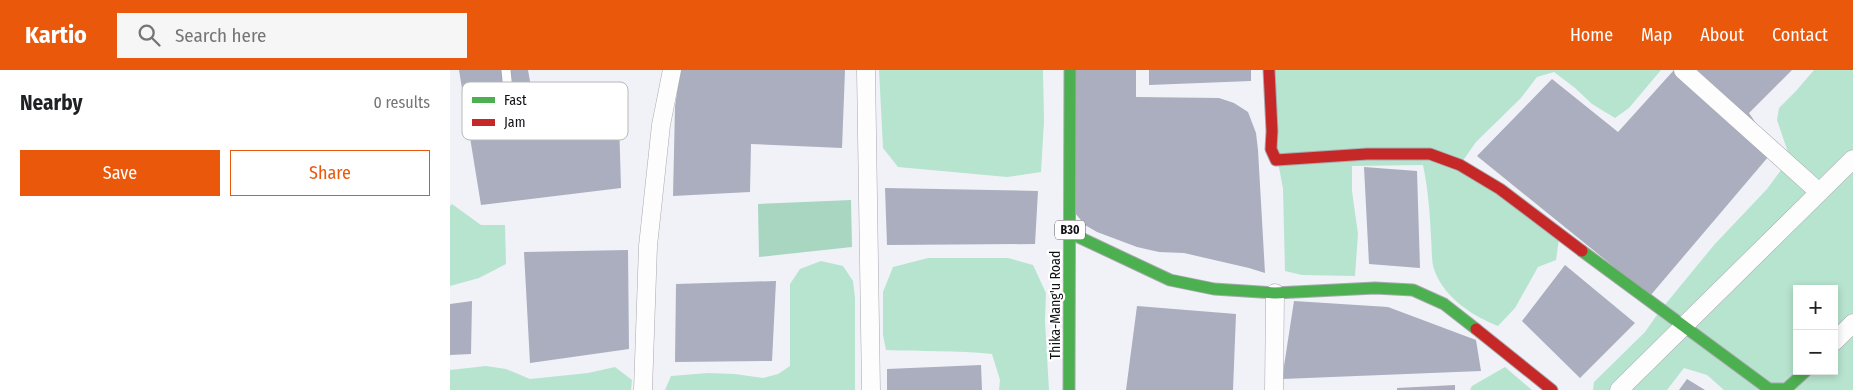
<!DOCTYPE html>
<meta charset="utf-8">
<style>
body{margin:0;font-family:"Fira Sans Condensed",sans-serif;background:#f6f6f6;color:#202124}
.controls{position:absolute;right:15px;bottom:15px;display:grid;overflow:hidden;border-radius:0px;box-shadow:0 2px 8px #0003}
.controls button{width:45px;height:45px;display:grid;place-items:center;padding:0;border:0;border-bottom:1px solid #e0e0e0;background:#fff;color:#202124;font:25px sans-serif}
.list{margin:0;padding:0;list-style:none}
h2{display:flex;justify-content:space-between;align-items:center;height:65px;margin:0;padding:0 20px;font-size:21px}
h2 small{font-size:16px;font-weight:400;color:#757577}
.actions{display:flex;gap:10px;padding:15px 20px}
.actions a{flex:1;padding:11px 0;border:1px solid #ea580c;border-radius:0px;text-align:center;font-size:18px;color:#ea580c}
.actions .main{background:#ea580c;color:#fff}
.icon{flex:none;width:28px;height:28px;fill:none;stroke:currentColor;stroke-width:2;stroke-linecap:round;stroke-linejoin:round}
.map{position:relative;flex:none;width:1403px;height:320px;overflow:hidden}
header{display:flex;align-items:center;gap:30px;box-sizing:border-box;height:70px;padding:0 25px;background:#ea580c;color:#fff}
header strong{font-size:24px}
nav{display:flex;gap:28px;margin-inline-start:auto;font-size:18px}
.search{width:350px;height:45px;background:#f6f6f6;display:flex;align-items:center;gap:12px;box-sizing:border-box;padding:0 18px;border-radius:0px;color:#757577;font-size:19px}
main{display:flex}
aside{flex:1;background:#fff}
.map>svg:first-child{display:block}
</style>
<header>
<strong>Kartio</strong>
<div class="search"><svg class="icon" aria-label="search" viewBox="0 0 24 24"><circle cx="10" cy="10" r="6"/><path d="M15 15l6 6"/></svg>Search here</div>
<nav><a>Home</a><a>Map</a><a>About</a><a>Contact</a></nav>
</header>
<main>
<aside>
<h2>Nearby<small>0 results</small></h2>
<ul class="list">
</ul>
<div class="actions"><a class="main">Save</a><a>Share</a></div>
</aside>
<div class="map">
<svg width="1403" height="320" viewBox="0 0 1403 320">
<rect width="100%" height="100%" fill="#f0f2f8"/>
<path fill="#b7e4cf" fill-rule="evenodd" d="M429,0H593L594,51L591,102L557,107L448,97L433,78Z
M823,0H1211L1179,38L1165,48L1142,34L1125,18L1104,2L1087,7L1071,28L1026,72L1012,92L1109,169L1106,190L1088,197L1065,238L1048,256C1023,246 996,229 985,202C981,193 982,178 981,168C980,143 978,119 973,95L902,96V121L908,164L905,206L852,205L835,201L833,119L826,81Z
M1364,0H1403V320H1274L1257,305L1234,298L1217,320H1143L1144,312L1195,262L1209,242L1264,175L1317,119L1340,88L1327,50L1329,38L1346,21ZM1347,219H1384V301H1347Z
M2,134L31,155H55L56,194L29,208L0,216V136Z
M478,188H558L583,195L596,223L595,251L599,320H549L550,310L542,284C506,280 471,282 436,280L433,265V222L443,197Z
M371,191L393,196L403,211L405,228V320H215L221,306L258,303L285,304L313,308L328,304L340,296V214L350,199Z
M36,296L56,299L80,309L138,303L165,297L182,310L181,320H0V300Z
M1055,297L1082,320H1020L1022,316Z"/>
<path fill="#a8d6c1" d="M401,130L402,177L309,187L308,134Z"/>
<path fill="#aaaebe" d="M9,0H78L90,67L169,50L171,118L31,135Z
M230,0H395L392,78L301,74L300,122L223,126L225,37Z
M621,0H686V27L769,28L784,33L798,42L806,63L808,80L815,203L799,198L734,183L709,182L687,177L647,162L635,155L625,143Z
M699,0H801V11L699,15Z
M1224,0H1342L1299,43L1324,80L1200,226L1027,86L1102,9L1168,62Z
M914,97L967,101L970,198L919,194Z
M435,118L588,121L585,174L437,175Z
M178,180L179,279L80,293L74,182Z
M1115,195L1185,253L1130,308L1072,251Z
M326,211L322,291L225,292L226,214Z
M22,231L21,284L0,285V234Z
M844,231L938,237L1026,270L1031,301L832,309Z
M687,236L786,244L783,320H676Z
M531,295L532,320H437V299Z
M1237,309L1255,320H1229Z
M1005,315V320H947V318Z"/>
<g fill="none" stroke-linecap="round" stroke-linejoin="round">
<defs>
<path id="lane" d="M56,0L59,31"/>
<path id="street" d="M416,0L421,320
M1233,0L1369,122
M1384,272L1403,253
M193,320L198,176L211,55L222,0
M824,320L825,223
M1169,320L1403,89"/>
<path id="fast" d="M620,163L720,210L764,219L825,223L925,218L963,220L994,234L1026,259
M1132,181L1319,319H1336L1356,301
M619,320L620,0"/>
<path id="jam" d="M819,0L822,61L821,79L826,90L917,84H980L1010,95L1050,119L1132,181
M1026,259L1102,320"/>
</defs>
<use href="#lane" stroke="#a8a9ae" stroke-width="11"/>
<use href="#street" stroke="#a8a9ae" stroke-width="19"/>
<use href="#fast" stroke="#a8a9ae" stroke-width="13"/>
<use href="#jam" stroke="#a8a9ae" stroke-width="13"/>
<use href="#lane" stroke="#fdfdfe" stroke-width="9"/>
<use href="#street" stroke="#fdfdfe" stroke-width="18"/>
<use href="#fast" stroke="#4caf50" stroke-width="11"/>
<use href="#jam" stroke="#c62828" stroke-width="11"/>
</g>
<g text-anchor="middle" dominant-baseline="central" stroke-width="4.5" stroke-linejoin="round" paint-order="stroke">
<rect fill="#fff" stroke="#58585b" stroke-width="1" x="605" y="150.5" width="30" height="19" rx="4"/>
<g font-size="12" font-weight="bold" fill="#101115">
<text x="620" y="160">B30</text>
</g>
<g font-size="14" fill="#101115" stroke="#fff">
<text transform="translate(605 235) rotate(-90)">Thika-Mang'u Road</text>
</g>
</g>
<rect x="12" y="12" width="166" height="58" rx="8" fill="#fff" stroke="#b7b8b9" stroke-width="1"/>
<rect x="22" y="27" width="23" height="6" fill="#4caf50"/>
<rect x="22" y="49" width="23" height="7" fill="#c62828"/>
<g font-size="14" fill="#101115">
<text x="54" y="35">Fast</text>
<text x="54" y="57">Jam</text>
</g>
</svg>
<div class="controls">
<button>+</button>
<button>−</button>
</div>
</div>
</main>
